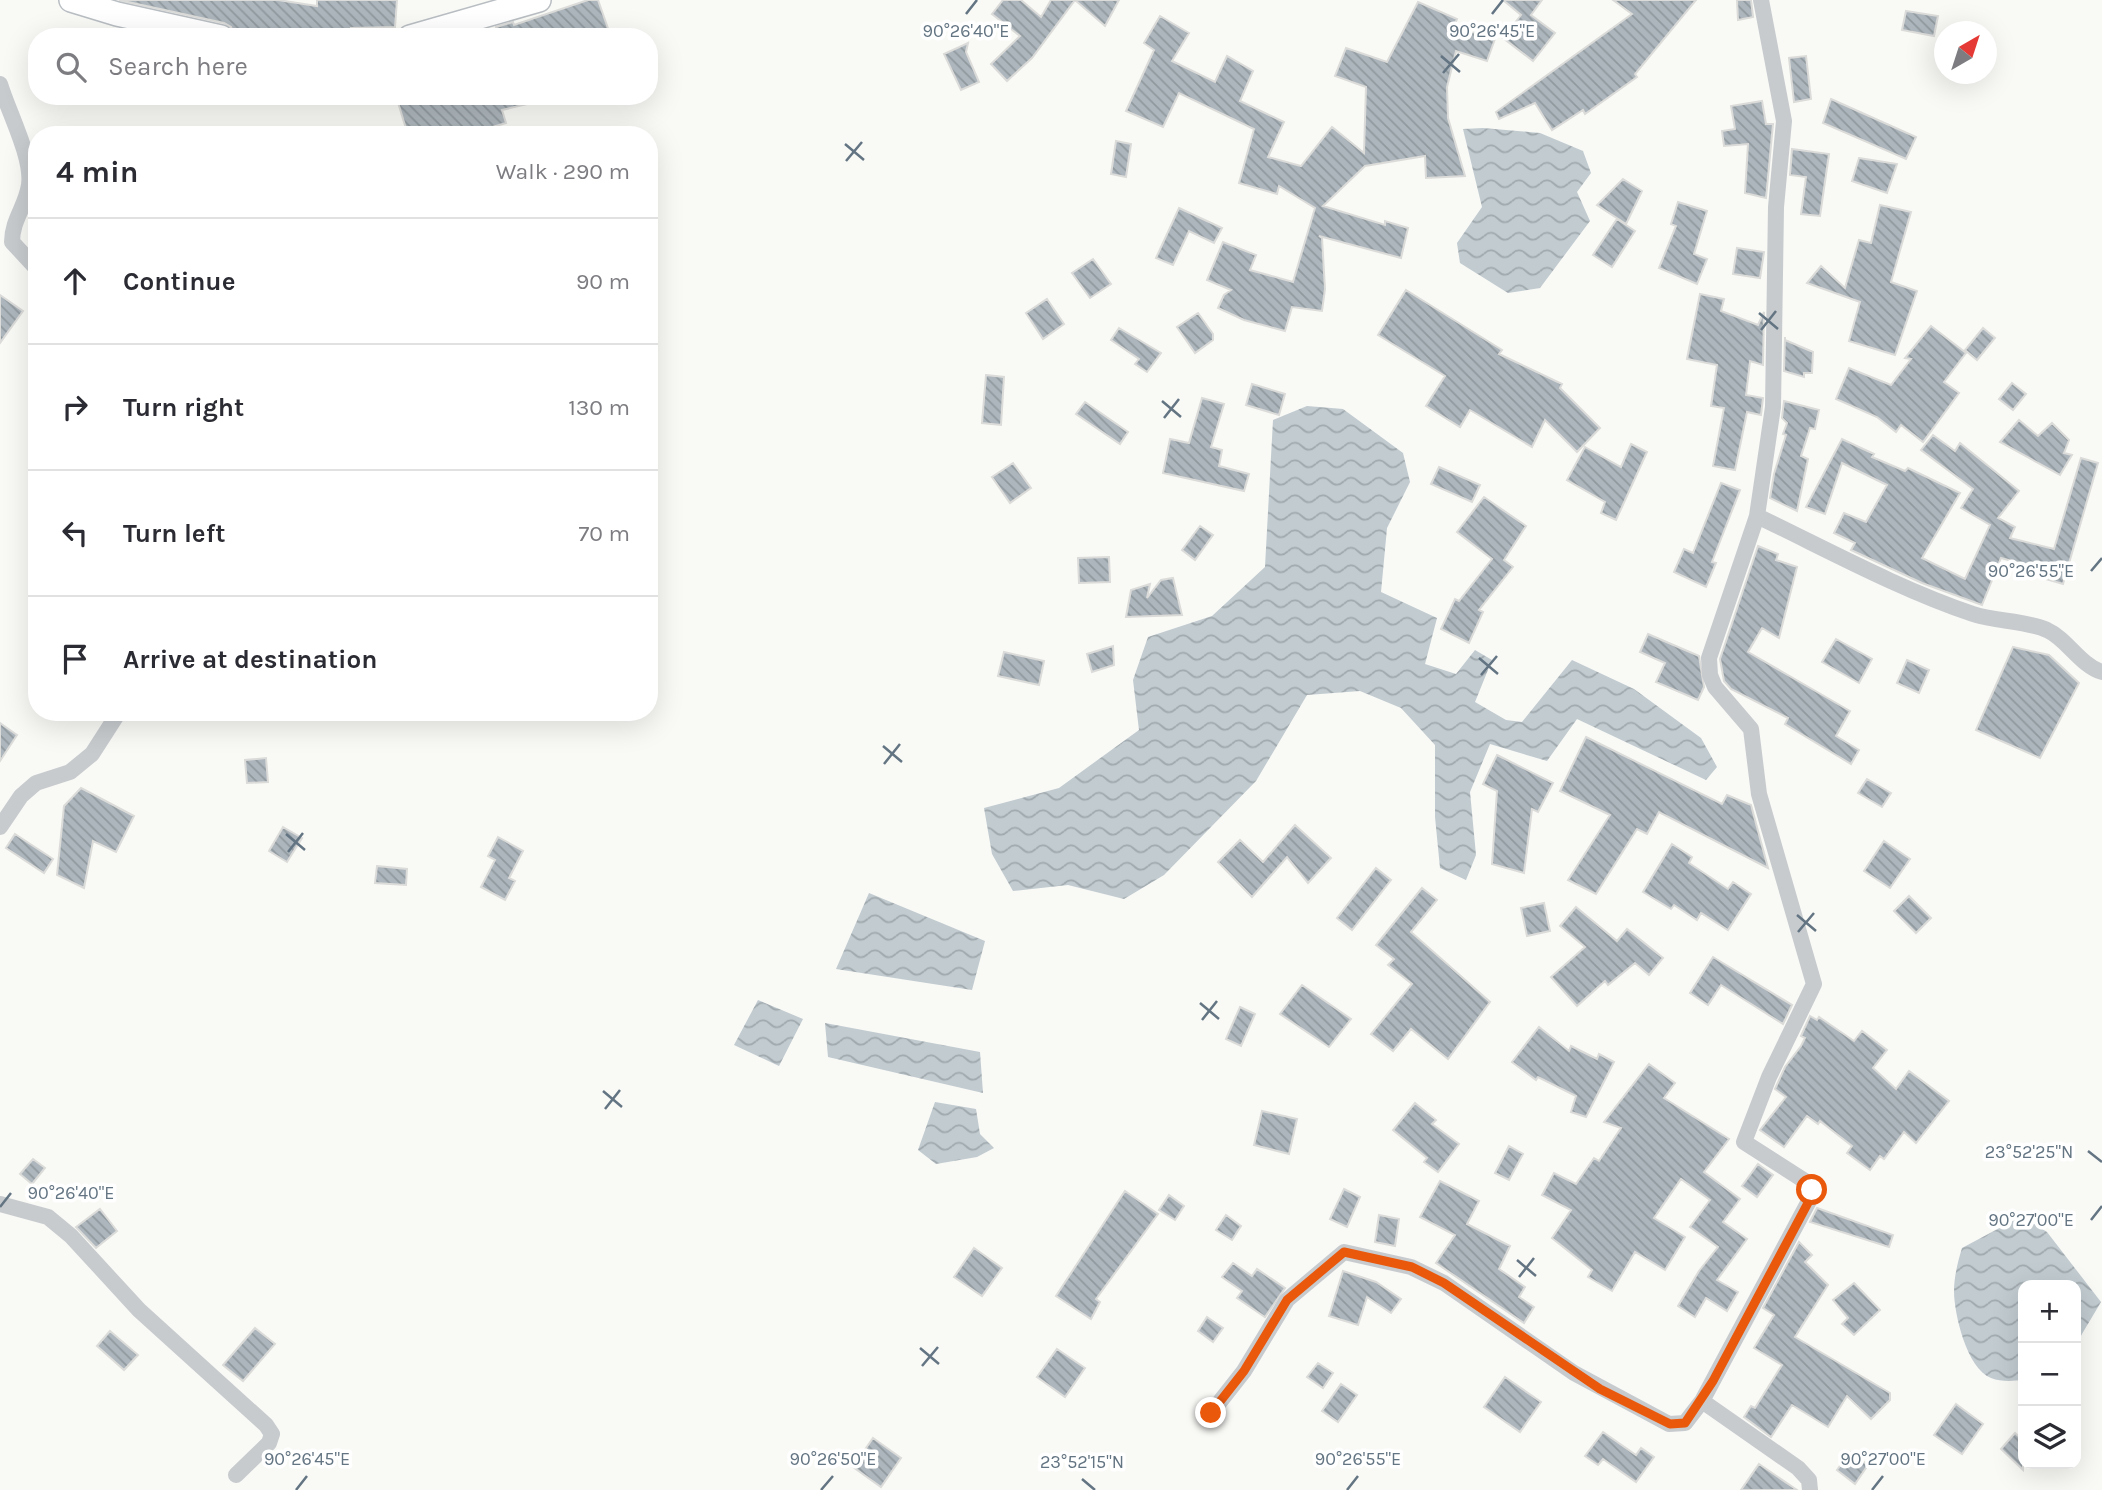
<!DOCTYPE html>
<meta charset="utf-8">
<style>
body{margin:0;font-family:Karla,sans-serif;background:#f7f7f7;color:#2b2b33}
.controls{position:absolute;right:21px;bottom:21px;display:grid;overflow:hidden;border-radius:14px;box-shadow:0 7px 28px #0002}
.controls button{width:63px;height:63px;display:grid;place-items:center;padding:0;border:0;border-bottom:2px solid #e1e1e2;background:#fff;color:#2b2b33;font:35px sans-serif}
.compass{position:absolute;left:1934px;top:21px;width:63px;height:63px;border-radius:50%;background:#fff;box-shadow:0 7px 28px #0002;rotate:39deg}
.stop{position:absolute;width:21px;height:21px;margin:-16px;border:5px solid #ea580c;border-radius:50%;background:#fff}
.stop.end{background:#ea580c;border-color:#fff;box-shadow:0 2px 7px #0008}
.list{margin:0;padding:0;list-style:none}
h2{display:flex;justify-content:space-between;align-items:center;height:91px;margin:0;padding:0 28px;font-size:30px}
h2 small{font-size:23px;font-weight:400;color:#7c7c81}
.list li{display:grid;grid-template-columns:46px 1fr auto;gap:21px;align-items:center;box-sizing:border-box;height:126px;padding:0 28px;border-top:2px solid #e1e1e2}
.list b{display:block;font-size:26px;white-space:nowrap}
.list em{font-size:23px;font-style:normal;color:#7c7c81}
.icon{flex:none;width:38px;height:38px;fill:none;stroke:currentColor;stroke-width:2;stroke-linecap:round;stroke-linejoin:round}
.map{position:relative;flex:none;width:2102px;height:1490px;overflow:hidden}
.search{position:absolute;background:#fff;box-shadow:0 7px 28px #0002;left:28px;top:28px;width:630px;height:77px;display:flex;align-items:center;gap:18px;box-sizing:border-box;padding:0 24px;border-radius:28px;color:#7c7c81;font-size:26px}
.panel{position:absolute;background:#fff;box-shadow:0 7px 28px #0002;left:28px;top:126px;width:630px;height:595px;border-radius:28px}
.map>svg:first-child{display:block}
</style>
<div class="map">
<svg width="2102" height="1490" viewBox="0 0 2102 1490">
<defs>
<pattern id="water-waves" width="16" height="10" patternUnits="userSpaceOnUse" patternTransform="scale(1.75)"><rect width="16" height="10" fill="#c1cbd0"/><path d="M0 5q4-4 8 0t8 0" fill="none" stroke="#a0a9ae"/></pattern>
<pattern id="building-back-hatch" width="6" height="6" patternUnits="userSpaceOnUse" patternTransform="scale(1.75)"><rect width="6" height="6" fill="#adb6bc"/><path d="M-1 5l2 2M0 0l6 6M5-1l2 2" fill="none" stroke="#90999e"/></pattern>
</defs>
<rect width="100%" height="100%" fill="#f9f9f6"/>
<path fill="url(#water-waves)" d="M1483,128L1540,133L1583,151L1591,173L1577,192L1590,221L1540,288L1508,293L1460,263L1457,243L1482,207L1463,129Z
M1307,406L1343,409L1403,453L1410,482L1387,528L1381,592L1437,618L1425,664L1456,674L1475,650L1492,660L1475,702L1506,720L1522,722L1572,660L1634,689L1701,738L1717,767L1706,780L1577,719L1547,761L1490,744L1470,792L1476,855L1466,880L1440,868L1435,817V745L1401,708L1360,691L1307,695L1256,781L1164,875L1124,899L1068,885L1013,891L992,854L984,808L1059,788L1139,730L1133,680L1148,637L1212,616L1265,567L1273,420Z
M869,893L985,941L972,990L836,969Z
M758,1000L803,1019L779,1066L734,1045Z
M825,1023L980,1052L983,1093L828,1057Z
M935,1102L976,1109L980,1134L994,1148L977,1157L936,1164L918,1150Z
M2022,1216L2047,1232L2101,1302L2076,1344V1285H2023V1380C2013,1381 2001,1382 1991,1378C1967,1369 1954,1314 1954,1291C1954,1277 1958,1261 1962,1248Z"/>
<path fill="url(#building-back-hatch)" stroke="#dbdbd9" stroke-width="2" d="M119,0H278L317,6V0H397L395,27L351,28V37H235L231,27L224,23Z
M588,0H598L611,37H489L496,31V27L513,22L514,25Z
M1003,0H1021L1041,17L1051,0H1075L1032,58L1007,81L991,64L1020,36L992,14Z
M1075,0H1119L1105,26Z
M1503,0H1542L1531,15L1555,33L1533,61L1503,38L1521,15Z
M1613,0H1696L1635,74L1637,77L1585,114L1583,110L1552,130L1535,103L1499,119L1496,112L1632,14Z
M1737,0H1751L1753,17L1738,20Z
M1418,2L1457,19L1454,26L1495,39L1487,61L1456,51L1447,87L1448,118L1465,176L1426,178L1425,156L1365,166L1323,206L1385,225V221L1408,228L1401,258L1319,236L1322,238L1325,289L1322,311L1292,307L1285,331L1244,320L1218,308L1224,295L1231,290L1207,280L1223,242L1256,255L1250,270L1293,282L1315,208L1279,186L1277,194L1239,183L1254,129L1179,93L1163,127L1126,111L1154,50L1144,43L1160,16L1189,33L1172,61L1215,82L1227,56L1253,71L1240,101L1284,122L1268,157L1301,166L1332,127L1364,153L1366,87L1335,76L1346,48L1387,62Z
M1906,11L1938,16L1934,36L1902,30Z
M968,43L966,52L979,82L961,90L944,54Z
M1806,56L1811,99L1794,102L1789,58Z
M396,96H535L536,102L502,110L506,123L465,135H408Z
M1831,99L1916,137L1906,159L1823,123Z
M1762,101L1766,124H1773L1766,198L1745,193L1748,144L1724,146L1722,131L1735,129L1731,106Z
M1116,141L1131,144L1126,177L1111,174Z
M1792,149L1829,154L1820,216L1801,214L1806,177L1790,175Z
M1859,158L1897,164L1887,193L1852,181Z
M1623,179L1642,191L1626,224L1597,205Z
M1678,202L1707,211L1694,254L1707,259L1697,284L1659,268L1676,226L1671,224Z
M1880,205L1911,212L1891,282L1917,291L1895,355L1849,341L1860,302L1807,283L1821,266L1845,288L1859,240L1871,243Z
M1179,208L1222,228L1214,243L1189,231L1173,265L1156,258Z
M1617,219L1635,231L1612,267L1593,255Z
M1737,248L1764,252L1760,278L1733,274Z
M1093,259L1111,284L1090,298L1072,273Z
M1406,290L1502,350L1499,354L1562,384L1560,388L1600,428L1577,452L1545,420L1532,447L1470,410L1460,427L1426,406L1445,376L1378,335Z
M1700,294L1724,299L1721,311L1758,325L1764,312L1763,365L1750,361L1746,395L1763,398L1761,415L1747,412L1735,470L1713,466L1724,408L1711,406L1717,365L1687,359Z
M0,295L23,311L0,343Z
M1047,299L1064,324L1043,339L1026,313Z
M1198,313L1213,334V340L1195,353L1177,327Z
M1931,326L1966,353L1944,382L1959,393L1923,442L1901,425L1896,432L1877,417L1836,399L1849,368L1891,385L1911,359L1905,358Z
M1119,328L1161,353L1147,372L1135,364L1139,359L1111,340Z
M1983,328L1995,338L1977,360L1965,350Z
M1785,337V340L1813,352L1812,373H1804V377L1784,371Z
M986,375L1004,377L1001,425L982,423Z
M2012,383L2026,394L2013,410L1999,399Z
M1252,384L1285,394L1279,415L1246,405Z
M1202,398L1224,404L1211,447L1222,450L1219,466L1249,474L1244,491L1163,473L1170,439L1189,443Z
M1784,401L1819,410L1815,429L1810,428L1801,456L1808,459L1797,511L1770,498L1774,474L1786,435L1783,434L1787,423L1782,418Z
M1085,402L1128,432L1120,444L1076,414Z
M2019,420L2038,436L2052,423L2069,440L2064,453L2072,455L2060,475L2000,442Z
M1933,435L1955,451L1960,443L2019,491L1998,518L2015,527L2010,538L2054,549L2081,458L2098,463L2063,584L2046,579L2048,571L2001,558L1982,605L1922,583L1851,550L1855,543L1834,533L1844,513L1866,522L1887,485L1842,463L1825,514L1806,507L1842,439L1874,454L1872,457L1905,471L1908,468L1960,493L1922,558L1965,579L1990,525L1961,508L1973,489L1921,450Z
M1631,444L1647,452L1616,520L1601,513L1605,502L1567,480L1585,447L1621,467Z
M1013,463L1031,488L1010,503L992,477Z
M1439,467L1480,485L1472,502L1431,484Z
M1721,483L1740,490L1712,562L1716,563L1706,587L1674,572L1684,549L1693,553Z
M1484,497L1526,526L1504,560L1513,567L1479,610L1483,612L1469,643L1441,629L1455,599L1459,601L1492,559L1457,532Z
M1200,526L1213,535L1195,560L1182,550Z
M1758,546L1778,554L1776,560L1797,567L1779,638L1762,628L1748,652L1850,711L1836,736L1859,750L1851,764L1785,724L1788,718L1731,689L1724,681L1720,659Z
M1109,557L1110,582L1079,583L1078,558Z
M1173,578L1182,615L1126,617L1131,590L1150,584L1147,598L1161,580Z
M1648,634L1699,656L1704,687L1698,700L1656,682L1665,663L1640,652Z
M1836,639L1872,659L1859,683L1822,662Z
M1113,646L1114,665L1092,672L1087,654Z
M2013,647L2049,655L2079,683L2040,758L1976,730Z
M1004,652L1044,661L1039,685L998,676Z
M1907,660L1929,670L1919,693L1897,683Z
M0,723L17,735L0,761Z
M1586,737L1722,804L1727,795L1751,805L1768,868L1659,812L1647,834L1637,829L1596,894L1568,880L1610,815L1560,791Z
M1497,755L1553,783L1538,812L1532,809L1524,873L1492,864L1497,791L1483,784Z
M266,758L268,782L247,783L245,760Z
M1867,779L1891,793L1882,807L1858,793Z
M81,788L134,816L116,852L93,841L84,888L57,875L64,806Z
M1295,825L1331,858L1308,883L1287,857L1252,897L1218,862L1240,840L1263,862Z
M283,827L302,838L287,862L269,851Z
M15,834L53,859L44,873L6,848Z
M498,837L523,851L509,878L515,881L505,900L481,887L495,860L488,856Z
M1884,841L1910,859L1890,888L1864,871Z
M1672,844L1692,857L1689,863L1728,889L1733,882L1751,894L1728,930L1701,913L1697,920L1674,905L1671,909L1643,892Z
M377,866L407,869L406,885L375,883Z
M1376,868L1391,880L1352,930L1337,918Z
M1422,888L1437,900L1411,932L1490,1002L1448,1059L1411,1029L1393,1051L1371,1034L1412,984L1388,965L1394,959L1376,945Z
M1909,896L1931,918L1916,933L1894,911Z
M1544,903L1550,931L1527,936L1521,908Z
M1576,907L1617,941L1627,929L1663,958L1649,975L1635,963L1608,985L1605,981L1577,1006L1551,977L1585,947L1560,926Z
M1713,957L1792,1005L1783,1024L1721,985L1708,1005L1690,993Z
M1302,985L1351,1019L1329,1047L1280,1014Z
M1240,1007L1255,1014L1241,1046L1226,1039Z
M1810,1016L1817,1020L1819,1017L1854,1041L1862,1031L1887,1050L1873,1068L1896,1089L1909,1071L1949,1101L1916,1143L1904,1132L1884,1159L1880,1156L1870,1170L1847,1153L1852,1146L1820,1121L1818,1124L1807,1116L1784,1147L1760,1130L1786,1097L1775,1089L1785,1067L1801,1046L1805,1038L1801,1036Z
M1539,1027L1569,1051L1571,1046L1597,1059L1599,1054L1614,1062L1586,1117L1571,1112L1576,1096L1538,1077L1536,1080L1512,1062Z
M1649,1064L1675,1083L1664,1098L1729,1139L1704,1172L1740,1199L1723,1222L1747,1239L1717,1280L1738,1292L1727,1311L1706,1298L1695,1317L1678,1306L1699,1271L1718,1247L1690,1227L1710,1200L1681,1179L1654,1218L1685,1237L1665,1270L1635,1252L1612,1291L1588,1277L1592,1270L1552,1238L1571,1210L1542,1195L1554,1173L1576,1184L1594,1158L1599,1161L1621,1128L1604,1122Z
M1415,1103L1436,1120L1432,1124L1459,1144L1438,1172L1424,1162L1427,1158L1393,1130Z
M1262,1111L1297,1119L1289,1154L1254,1145Z
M1509,1146L1523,1154L1509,1180L1495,1173Z
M33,1159L45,1168L32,1184L20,1174Z
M1758,1164L1773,1175L1757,1197L1742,1186Z
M1440,1181L1479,1201L1467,1224L1510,1246L1499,1269L1525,1287L1519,1297L1534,1307L1524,1323L1436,1263L1455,1235L1420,1217Z
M1344,1189L1360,1197L1347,1227L1330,1219Z
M1125,1191L1158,1214L1096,1299L1100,1302L1091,1319L1056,1296Z
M1169,1195L1184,1206L1175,1220L1159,1210Z
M1817,1208L1893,1235L1889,1247L1810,1222Z
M100,1209L117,1231L96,1248L76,1227Z
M1226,1215L1241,1226L1232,1240L1216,1230Z
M1379,1215L1399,1219L1395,1246L1375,1242Z
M1799,1242L1812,1255L1805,1262L1828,1285L1795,1337L1890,1393V1400L1871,1419L1847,1396L1828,1427L1792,1405L1771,1437L1744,1417L1751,1406L1755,1408L1782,1365L1754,1348L1774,1315L1763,1308Z
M974,1248L1002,1268L982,1296L954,1277Z
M1233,1263L1252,1276L1257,1269L1285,1288L1265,1317L1237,1298L1242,1291L1222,1277Z
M1343,1271L1376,1282L1401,1299L1391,1313L1367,1297L1358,1325L1329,1316Z
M1854,1283L1880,1310L1854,1335L1842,1324L1848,1318L1833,1300Z
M1207,1317L1223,1328L1213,1342L1198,1331Z
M255,1328L275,1344L243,1381L223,1365Z
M110,1331L138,1355L124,1370L97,1346Z
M1057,1349L1085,1368L1065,1397L1037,1377Z
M1318,1363L1333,1373L1323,1388L1307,1377Z
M1505,1377L1541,1402L1520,1432L1484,1407Z
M1341,1384L1357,1395L1338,1422L1322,1411Z
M1956,1404L1983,1424L1962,1454L1934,1435Z
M1603,1432L1636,1455L1641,1448L1654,1457L1636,1482L1603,1459L1598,1465L1585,1456Z
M2015,1433L2023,1440V1470L2001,1449Z
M873,1438L901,1458L881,1487L853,1467Z
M1850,1452L1868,1465L1855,1484L1837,1470Z
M1759,1464L1797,1490H1741Z"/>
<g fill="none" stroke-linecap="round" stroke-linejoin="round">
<defs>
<path id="secondary" d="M71,0L117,14L221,37
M410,37L539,0"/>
</defs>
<use href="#secondary" stroke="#b9bec3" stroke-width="26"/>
<path stroke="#c7cbce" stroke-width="16" d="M1761,0L1784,121L1776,207L1773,407L1757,516L1709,658L1710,675L1715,687L1751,729L1759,794L1814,984L1769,1077L1744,1142L1808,1183L1812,1190L1809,1201L1702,1401L1798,1468L1809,1480L1810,1490
M0,84C8,111 33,158 29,185C26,206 12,220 12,242L37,269
M1757,516C1828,550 1899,589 1973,614C1998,622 2023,620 2047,630C2067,639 2080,665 2102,672
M0,827L21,796L36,783L70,772L92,754L119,712
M0,1204L48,1217L71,1236L139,1310L266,1425L272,1434L269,1443L236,1475
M1211,1413L1244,1371L1287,1300L1344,1252L1411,1267L1444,1283L1574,1373L1669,1424L1685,1423L1702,1401"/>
<use href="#secondary" stroke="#fff" stroke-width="23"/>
</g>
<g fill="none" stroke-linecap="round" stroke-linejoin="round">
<path stroke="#ea580c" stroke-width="9" d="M1211,1413L1244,1371L1287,1300L1344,1252L1412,1267L1444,1283L1600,1389L1670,1424L1685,1423L1713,1381L1809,1201L1812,1190"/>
</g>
<path fill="none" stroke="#637482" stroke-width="2.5" d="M966,14L977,0M1492,14L1503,0M1441,56L1460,72M1443,73L1459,54M845,144L864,160M846,161L862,142M1759,313L1778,329M1761,330L1776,311M1162,401L1181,417M1164,418L1179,399M2091,571L2102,558M1479,658L1498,674M1481,675L1497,656M883,746L902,762M884,764L900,744M286,834L305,850M288,852L303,833M1797,915L1816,931M1798,932L1814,913M1200,1003L1219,1019M1202,1020L1217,1001M603,1091L622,1107M605,1109L620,1090M2088,1151L2102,1162M0,1207L11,1193M2091,1220L2102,1206M1517,1260L1536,1276M1519,1277L1534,1258M920,1348L939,1364M922,1366L938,1347M1082,1479L1095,1490M296,1490L307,1476M821,1490L833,1476M1347,1490L1358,1476M1872,1490L1883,1476"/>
<g font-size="18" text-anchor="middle" fill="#637482" stroke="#fff" stroke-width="7" stroke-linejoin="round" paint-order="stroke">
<text x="1492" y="37">90°26'45"E</text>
<text x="966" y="37">90°26'40"E</text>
<text x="2031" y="577">90°26'55"E</text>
<text x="2029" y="1158">23°52'25"N</text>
<text x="71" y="1199">90°26'40"E</text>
<text x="2031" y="1226">90°27'00"E</text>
<text x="307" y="1465">90°26'45"E</text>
<text x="833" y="1465">90°26'50"E</text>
<text x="1358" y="1465">90°26'55"E</text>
<text x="1883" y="1465">90°27'00"E</text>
<text x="1082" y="1468">23°52'15"N</text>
</g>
</svg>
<div class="controls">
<button>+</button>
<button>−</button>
<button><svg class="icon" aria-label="layers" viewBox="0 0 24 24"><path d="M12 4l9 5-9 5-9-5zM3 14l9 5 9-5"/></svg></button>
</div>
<svg class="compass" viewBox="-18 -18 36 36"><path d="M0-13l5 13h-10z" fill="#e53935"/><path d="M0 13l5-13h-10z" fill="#7c7c81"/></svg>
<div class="stop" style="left:1812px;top:1190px"></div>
<div class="stop end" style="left:1211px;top:1413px"></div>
<div class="search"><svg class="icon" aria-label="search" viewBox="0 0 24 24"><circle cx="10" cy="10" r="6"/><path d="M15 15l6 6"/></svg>Search here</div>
<section class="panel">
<h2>4 min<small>Walk · 290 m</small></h2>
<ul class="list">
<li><svg class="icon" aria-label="ahead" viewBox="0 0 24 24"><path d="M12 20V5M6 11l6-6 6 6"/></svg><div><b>Continue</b></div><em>90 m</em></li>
<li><svg class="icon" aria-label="right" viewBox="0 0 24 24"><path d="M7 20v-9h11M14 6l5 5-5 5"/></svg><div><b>Turn right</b></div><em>130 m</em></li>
<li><svg class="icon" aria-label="left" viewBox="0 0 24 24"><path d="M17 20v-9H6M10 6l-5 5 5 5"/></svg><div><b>Turn left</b></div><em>70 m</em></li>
<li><svg class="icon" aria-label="arrive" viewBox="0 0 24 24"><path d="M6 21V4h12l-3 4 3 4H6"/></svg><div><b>Arrive at destination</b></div></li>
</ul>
</section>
</div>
